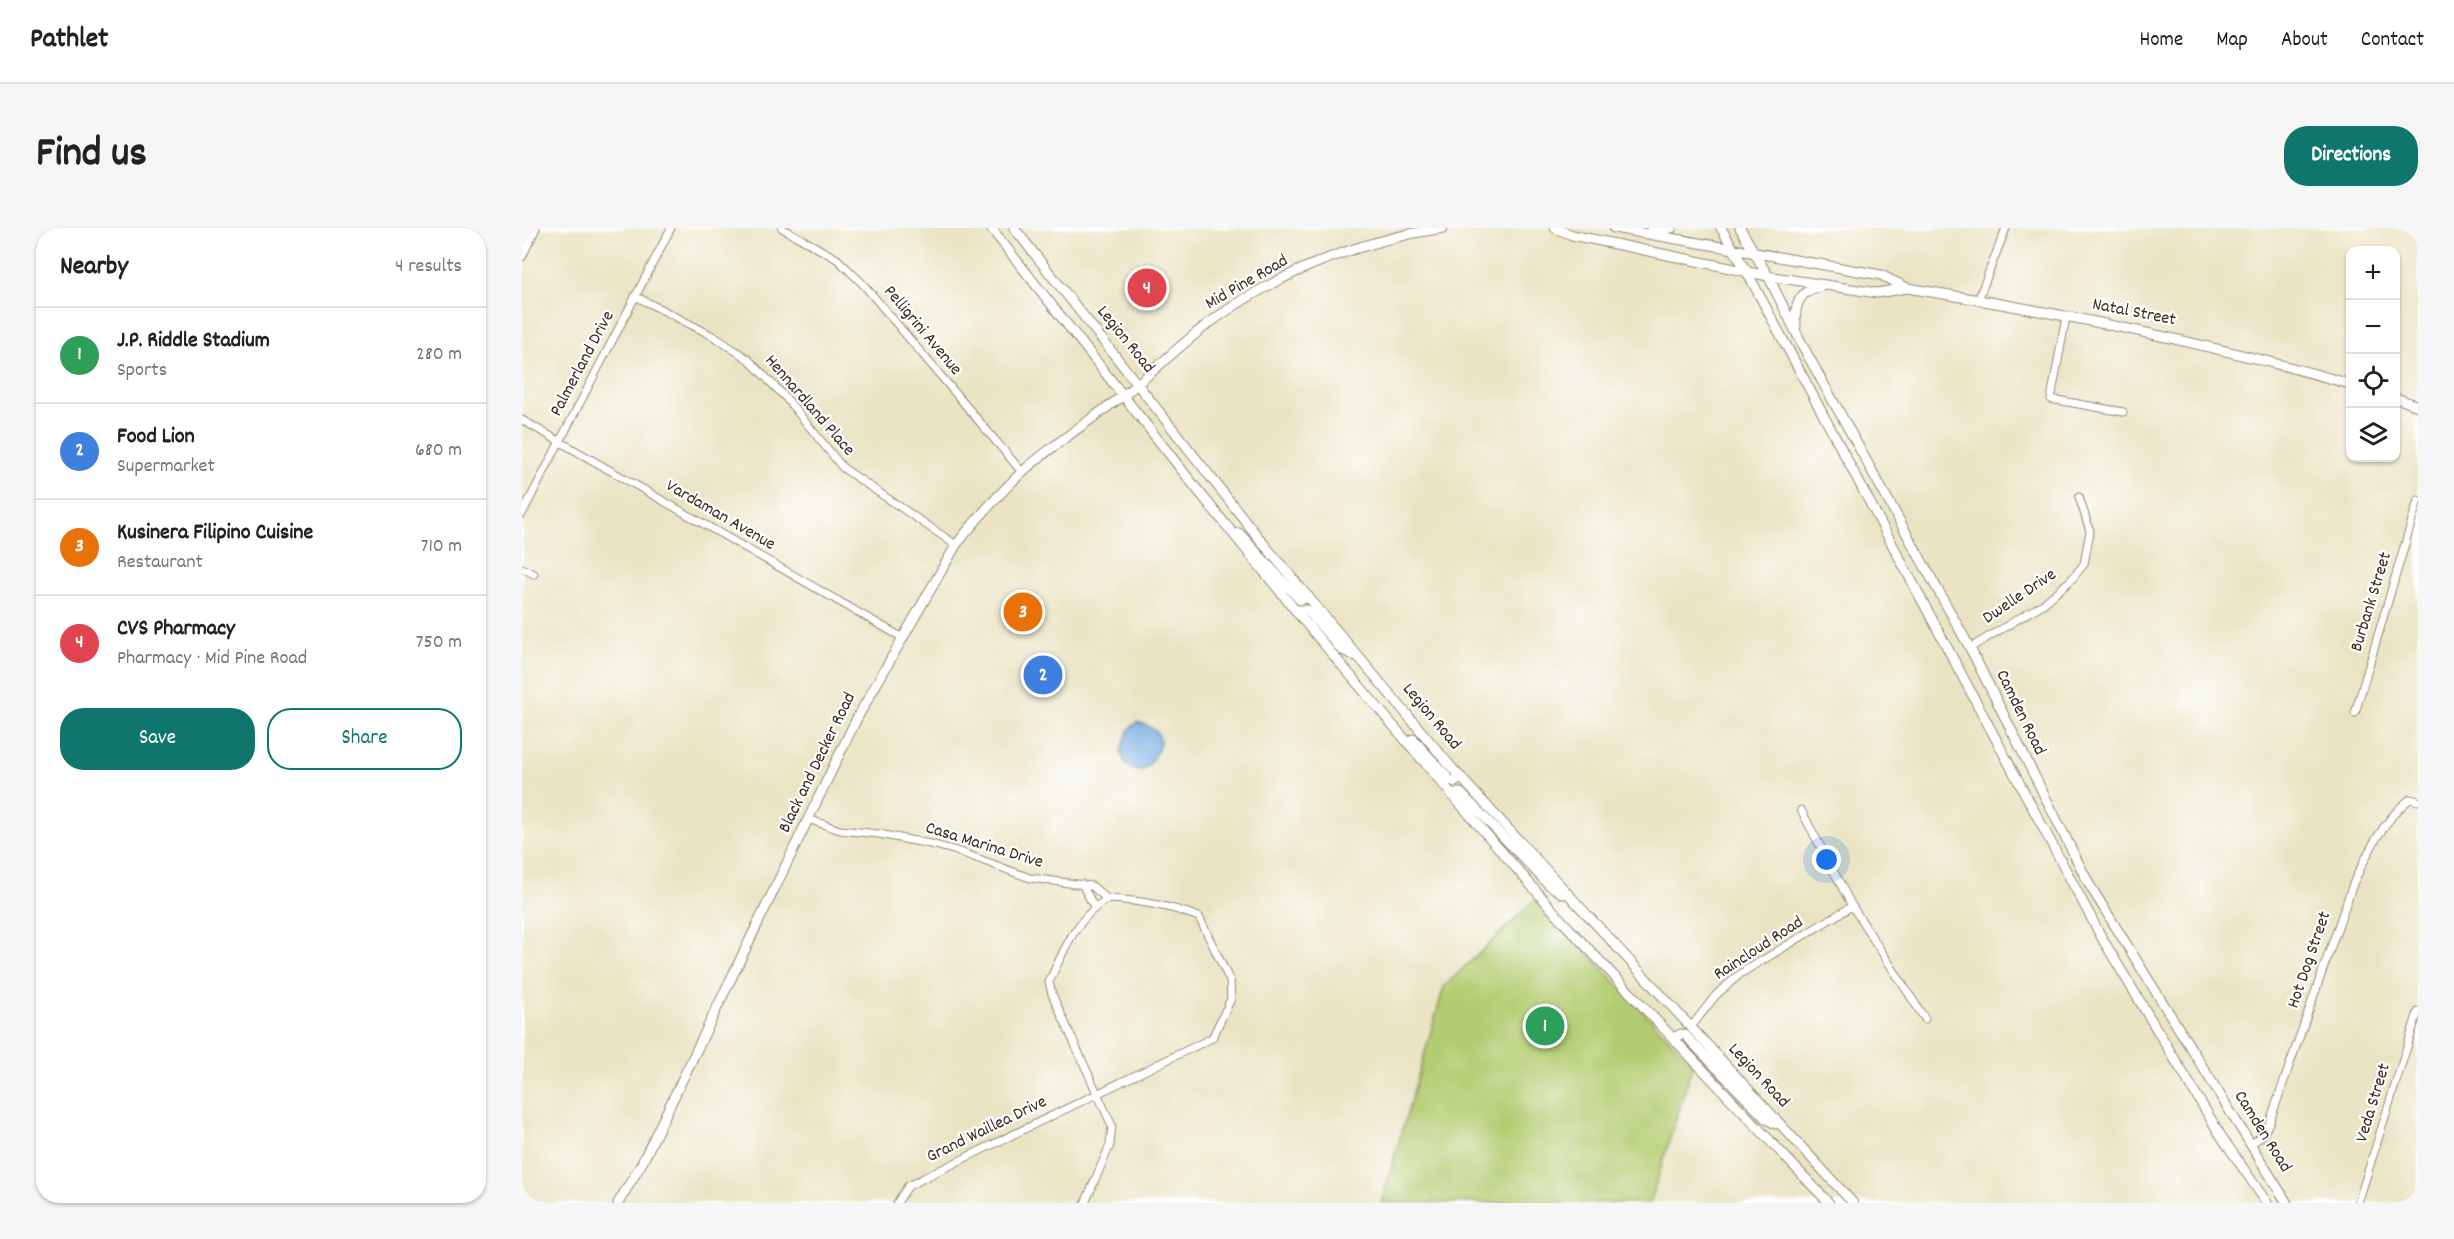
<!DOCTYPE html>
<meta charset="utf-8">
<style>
body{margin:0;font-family:Dekko,sans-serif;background:#f6f6f6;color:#222}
.controls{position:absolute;right:18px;top:18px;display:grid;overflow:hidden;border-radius:12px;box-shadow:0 2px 4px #0004}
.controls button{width:54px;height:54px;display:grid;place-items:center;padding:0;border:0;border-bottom:2px solid #e0e0e0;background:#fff;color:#222;font:30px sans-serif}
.you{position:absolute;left:1305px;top:632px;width:21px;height:21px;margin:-15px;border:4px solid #fff;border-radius:50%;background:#1a73e8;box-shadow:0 0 0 9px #1a73e833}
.badge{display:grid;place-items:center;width:39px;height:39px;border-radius:50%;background:#0f766e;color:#fff;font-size:20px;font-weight:700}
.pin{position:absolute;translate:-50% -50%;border:3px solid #fff;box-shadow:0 2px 6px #0006}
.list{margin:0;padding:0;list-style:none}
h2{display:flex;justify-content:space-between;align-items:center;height:78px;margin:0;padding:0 24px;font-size:26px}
h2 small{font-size:20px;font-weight:400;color:#767676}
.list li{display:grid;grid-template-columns:39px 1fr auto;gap:18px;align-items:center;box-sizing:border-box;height:96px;padding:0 24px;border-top:2px solid #e0e0e0}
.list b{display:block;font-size:22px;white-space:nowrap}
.list p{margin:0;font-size:20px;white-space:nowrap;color:#767676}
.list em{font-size:20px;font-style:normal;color:#767676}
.actions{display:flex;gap:12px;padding:18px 24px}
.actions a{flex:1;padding:14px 0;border:2px solid #0f766e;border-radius:24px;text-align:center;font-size:21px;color:#0f766e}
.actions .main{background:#0f766e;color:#fff}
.icon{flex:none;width:33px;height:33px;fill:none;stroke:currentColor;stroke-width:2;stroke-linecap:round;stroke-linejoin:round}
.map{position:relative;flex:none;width:1896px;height:975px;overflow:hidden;border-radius:24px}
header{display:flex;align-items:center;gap:36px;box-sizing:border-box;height:84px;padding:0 30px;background:#fff;border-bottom:2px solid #e0e0e0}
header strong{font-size:28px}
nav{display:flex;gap:33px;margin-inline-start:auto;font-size:21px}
.intro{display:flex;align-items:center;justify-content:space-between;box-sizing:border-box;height:144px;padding:0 36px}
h1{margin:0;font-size:42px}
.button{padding:15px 27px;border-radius:24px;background:#0f766e;color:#fff;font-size:21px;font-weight:700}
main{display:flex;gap:36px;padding:0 36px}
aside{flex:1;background:#fff;border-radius:24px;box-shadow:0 2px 4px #0004}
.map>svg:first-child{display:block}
</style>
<header>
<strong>Pathlet</strong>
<nav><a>Home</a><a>Map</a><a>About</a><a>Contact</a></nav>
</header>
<div class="intro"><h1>Find us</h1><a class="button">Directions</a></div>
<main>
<aside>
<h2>Nearby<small>4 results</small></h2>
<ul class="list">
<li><span class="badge" style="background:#2e9e5b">1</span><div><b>J.P. Riddle Stadium</b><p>Sports</p></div><em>280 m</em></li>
<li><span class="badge" style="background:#3f7fe0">2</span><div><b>Food Lion</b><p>Supermarket</p></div><em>680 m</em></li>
<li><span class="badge" style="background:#e8710a">3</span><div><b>Kusinera Filipino Cuisine</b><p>Restaurant</p></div><em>710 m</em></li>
<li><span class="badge" style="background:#e0444e">4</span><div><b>CVS Pharmacy</b><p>Pharmacy · Mid Pine Road</p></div><em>750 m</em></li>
</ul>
<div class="actions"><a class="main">Save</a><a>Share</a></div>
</aside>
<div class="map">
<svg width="1896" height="975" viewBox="0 0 1896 975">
<rect width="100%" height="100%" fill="#fff"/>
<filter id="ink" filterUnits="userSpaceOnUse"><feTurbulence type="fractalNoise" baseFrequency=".0167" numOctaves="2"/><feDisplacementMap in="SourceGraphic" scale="12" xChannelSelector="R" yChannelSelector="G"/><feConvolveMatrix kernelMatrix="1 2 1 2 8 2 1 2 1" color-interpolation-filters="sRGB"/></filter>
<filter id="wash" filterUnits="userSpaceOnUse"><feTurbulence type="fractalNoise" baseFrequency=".008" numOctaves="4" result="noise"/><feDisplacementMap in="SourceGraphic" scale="24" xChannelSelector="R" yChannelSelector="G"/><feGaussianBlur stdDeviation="1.35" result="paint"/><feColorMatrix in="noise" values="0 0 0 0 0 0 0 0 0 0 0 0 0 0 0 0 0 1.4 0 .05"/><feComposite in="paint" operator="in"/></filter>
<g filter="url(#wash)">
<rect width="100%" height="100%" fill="#eae4c4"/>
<path fill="#b4cc71" stroke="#787b48" stroke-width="1.5" d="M1014,671L1171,836L1128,975H859L922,759Z"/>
<path fill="#72a9e0" stroke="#566a7f" stroke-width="1.5" d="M615,494C634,499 645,509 633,527C630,532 626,539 621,542C615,545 608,540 604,537L599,524L606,503Z"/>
</g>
<g filter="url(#ink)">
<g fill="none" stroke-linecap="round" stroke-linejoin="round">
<defs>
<path id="street" d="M260,0L315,31L341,56L500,244
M0,29L14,0
M113,68L191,108L226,131L264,170L321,240L434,317
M1456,72L1484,0
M1544,89L1529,171L1601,184
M0,192L381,410
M0,286L149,0
M0,340L12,346
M1448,420L1521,376L1549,352L1562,336L1568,303L1557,269
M1833,485L1896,272
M1279,582L1330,678L1403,791
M286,591L318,602L357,606L413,617L438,624L508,650L570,658L585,671
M560,656L572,679
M1169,799L1194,767L1218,746L1330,678
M1728,917L1741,907L1748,893L1831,656C1845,626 1861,592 1888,571L1896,573
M375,975L386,958L408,947L690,810L709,771L708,753L677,689C648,678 616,672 585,671
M563,975L588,917L590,898L530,766L527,754C542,722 554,690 585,671
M1836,975L1896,784"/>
<path id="secondary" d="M469,0L674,260L783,394L932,569L1042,695L1307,975
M492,0L740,314L930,540L1331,975
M1033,0L1050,7L1246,48L1355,65L1385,60C1535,84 1683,114 1828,156
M1092,0L1359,47L1385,60
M1199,0L1225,44L1581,712L1699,908L1745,975
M1218,0L1246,48L1284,124L1448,420L1567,656L1765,975
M1129,2L1150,0
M1274,98C1272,77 1277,62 1300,58
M1874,170L1896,178
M717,305L778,372L787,369
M774,382H785L820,422L836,429
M891,511L928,552L933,554L939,549
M932,569L936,565H939L1026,656L1041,666
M1152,810L1159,806L1163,807L1244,891L1254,896
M96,975L120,935L335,490L434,317C454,292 475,268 498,246C529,218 566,194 599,169C631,145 658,116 690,93C757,44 840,12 921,0"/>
</defs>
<use href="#street" stroke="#928771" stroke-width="9"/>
<use href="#secondary" stroke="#928771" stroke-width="11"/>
<use href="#street" stroke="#fff" stroke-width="7"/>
<use href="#secondary" stroke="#fff" stroke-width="9"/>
</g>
</g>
<g text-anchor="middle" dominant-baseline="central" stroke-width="4.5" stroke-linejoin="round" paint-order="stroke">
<g font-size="18" fill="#3b2a1e" stroke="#fff">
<text transform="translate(725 55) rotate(-30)">Mid Pine Road</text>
<text transform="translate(1612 85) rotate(11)">Natal Street</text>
<text transform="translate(400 103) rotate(50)">Pelligrini Avenue</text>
<text transform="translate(603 112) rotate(51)">Legion Road</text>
<text transform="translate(61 136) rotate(-62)">Palmerland Drive</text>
<text transform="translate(287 178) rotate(49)">Hennardland Place</text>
<text transform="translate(198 288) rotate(30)">Vardaman Avenue</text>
<text transform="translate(1498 369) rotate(-34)">Dwelle Drive</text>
<text transform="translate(1850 374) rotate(-73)">Burbank Street</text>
<text transform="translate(1498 485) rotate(64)">Camden Road</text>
<text transform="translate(909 489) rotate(50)">Legion Road</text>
<text transform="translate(296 535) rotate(-64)">Black and Decker Road</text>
<text transform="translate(462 618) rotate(17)">Casa Marina Drive</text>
<text transform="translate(1237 721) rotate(-33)">Raincloud Road</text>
<text transform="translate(1788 732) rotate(-71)">Hot Dog Street</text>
<text transform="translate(1236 848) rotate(47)">Legion Road</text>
<text transform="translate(1852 875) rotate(-73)">Veda Street</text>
<text transform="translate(465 902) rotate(-26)">Grand Waillea Drive</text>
<text transform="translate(1740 904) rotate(58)">Camden Road</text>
</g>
</g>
</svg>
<div class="controls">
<button>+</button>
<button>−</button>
<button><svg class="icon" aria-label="locate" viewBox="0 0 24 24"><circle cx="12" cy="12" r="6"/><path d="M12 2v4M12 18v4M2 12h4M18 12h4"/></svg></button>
<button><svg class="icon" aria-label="layers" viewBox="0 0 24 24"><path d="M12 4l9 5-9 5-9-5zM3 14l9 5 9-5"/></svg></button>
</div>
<div class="you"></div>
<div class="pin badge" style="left:1023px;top:798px;background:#2e9e5b">1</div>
<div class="pin badge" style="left:521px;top:447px;background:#3f7fe0">2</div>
<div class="pin badge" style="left:501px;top:384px;background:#e8710a">3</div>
<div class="pin badge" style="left:625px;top:60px;background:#e0444e">4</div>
</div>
</main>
